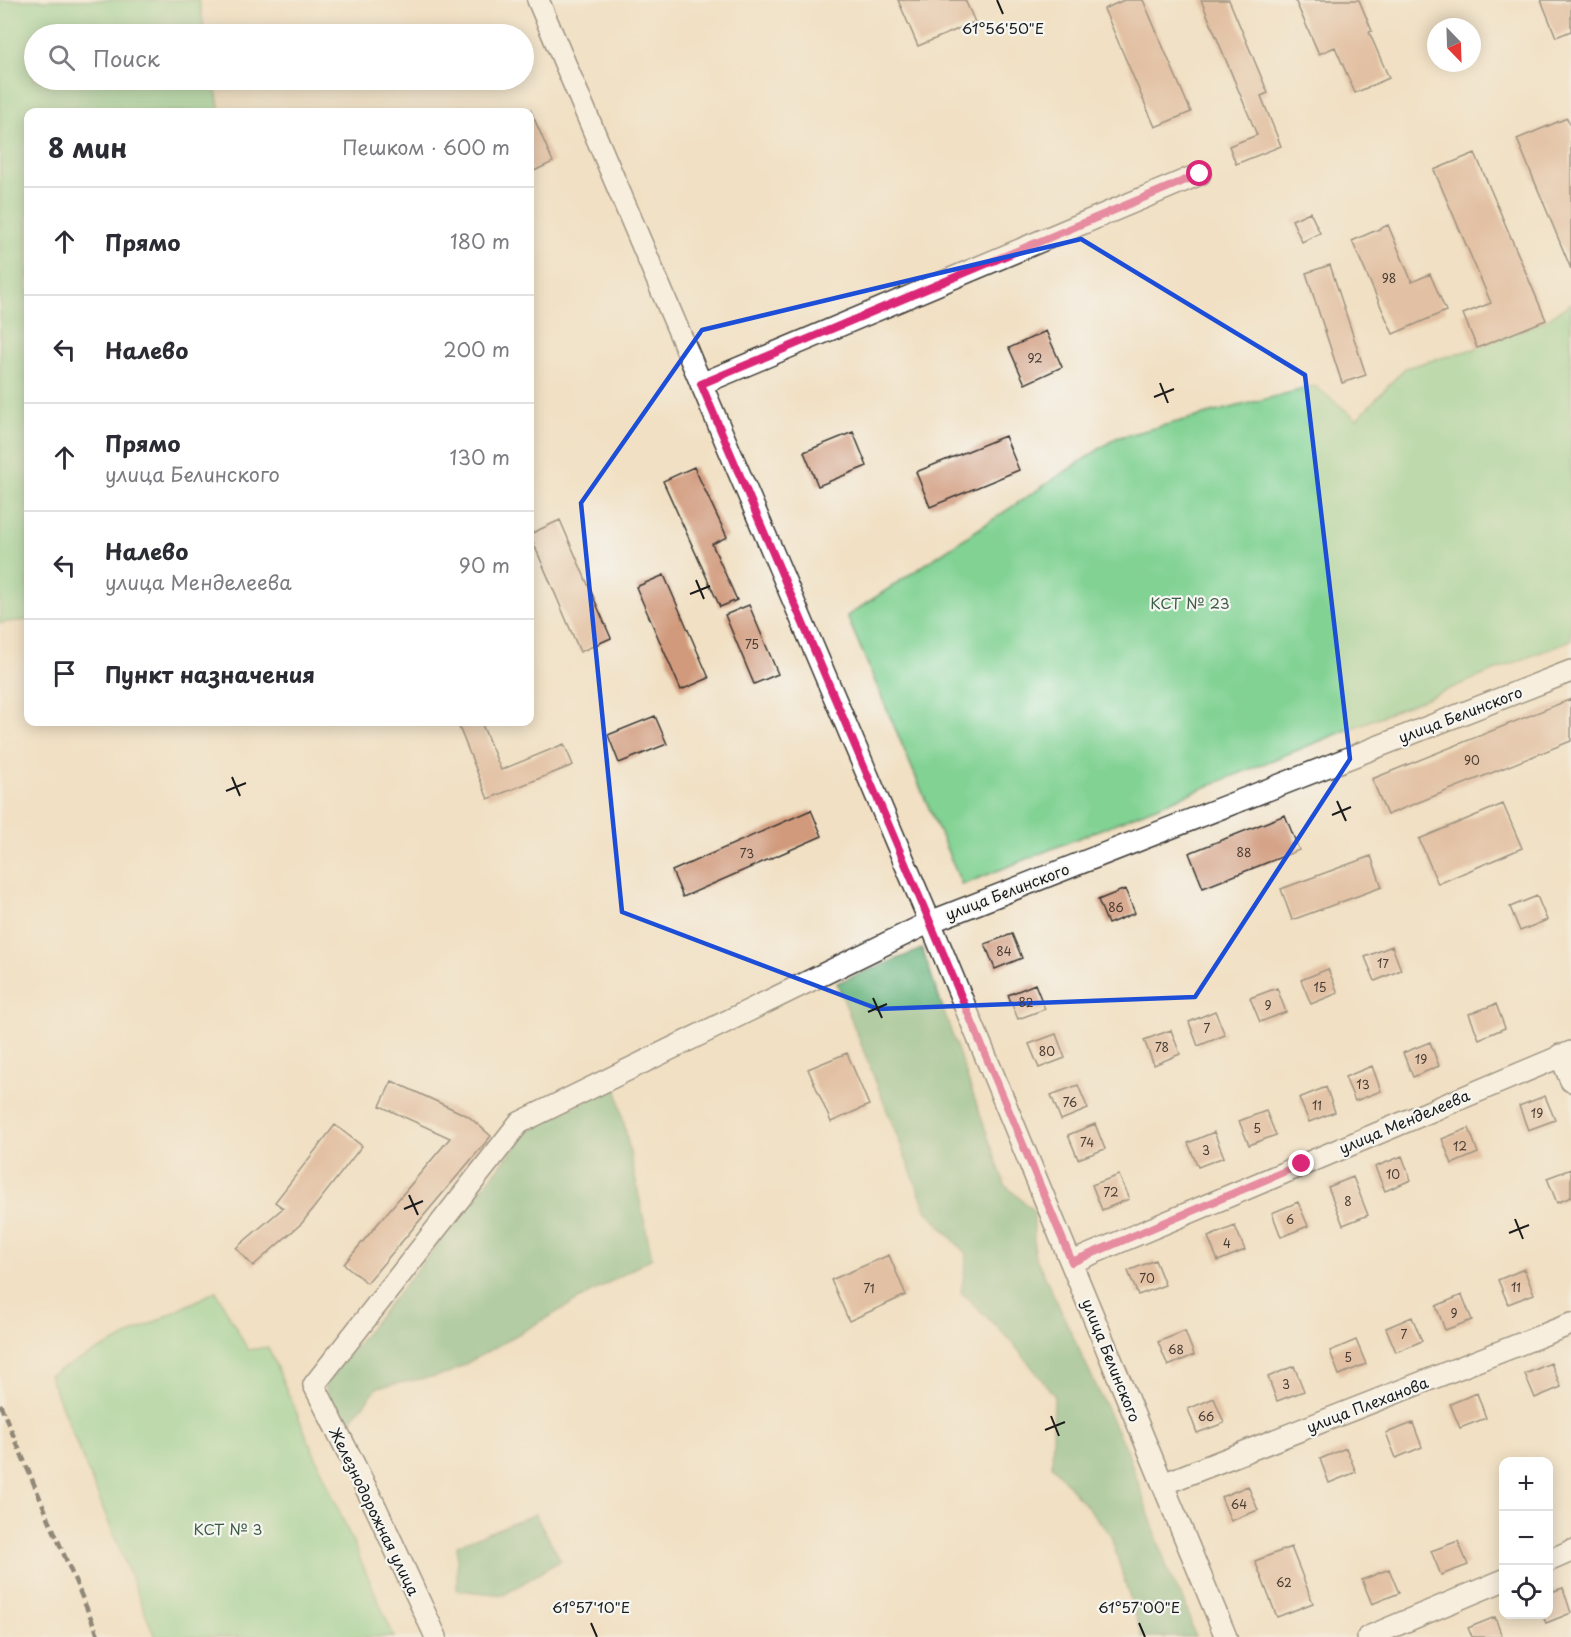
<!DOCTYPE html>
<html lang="ru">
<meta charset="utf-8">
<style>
body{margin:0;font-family:"Playpen Sans",sans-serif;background:#f7f7f7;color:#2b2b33}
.controls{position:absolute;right:18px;bottom:18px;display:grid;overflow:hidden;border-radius:12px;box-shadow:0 3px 15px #0003}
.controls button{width:54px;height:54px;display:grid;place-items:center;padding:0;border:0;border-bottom:2px solid #e1e1e2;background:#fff;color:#2b2b33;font:30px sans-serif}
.compass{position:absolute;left:1427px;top:18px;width:54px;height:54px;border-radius:50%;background:#fff;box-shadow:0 3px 15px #0003;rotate:157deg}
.stop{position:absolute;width:18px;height:18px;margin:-14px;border:4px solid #db2777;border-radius:50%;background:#fff}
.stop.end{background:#db2777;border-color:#fff;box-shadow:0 2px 6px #0008}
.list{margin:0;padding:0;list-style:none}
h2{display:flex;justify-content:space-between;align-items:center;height:78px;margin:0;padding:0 24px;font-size:26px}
h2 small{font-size:20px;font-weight:400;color:#7c7c81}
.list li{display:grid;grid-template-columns:39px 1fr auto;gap:18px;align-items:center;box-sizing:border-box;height:108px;padding:0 24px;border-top:2px solid #e1e1e2}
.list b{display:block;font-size:22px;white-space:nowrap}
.list p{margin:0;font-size:20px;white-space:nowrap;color:#7c7c81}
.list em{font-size:20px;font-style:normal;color:#7c7c81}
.icon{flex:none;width:33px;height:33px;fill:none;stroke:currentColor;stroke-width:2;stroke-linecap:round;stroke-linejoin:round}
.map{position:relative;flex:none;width:1571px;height:1637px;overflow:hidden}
.search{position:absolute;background:#fff;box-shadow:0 3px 15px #0003;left:24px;top:24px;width:510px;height:66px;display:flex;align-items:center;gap:15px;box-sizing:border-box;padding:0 21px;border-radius:33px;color:#7c7c81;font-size:22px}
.panel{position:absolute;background:#fff;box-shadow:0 3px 15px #0003;left:24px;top:108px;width:510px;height:618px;border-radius:12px}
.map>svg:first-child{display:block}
</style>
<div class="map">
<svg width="1571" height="1637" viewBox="0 0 1571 1637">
<rect width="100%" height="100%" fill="#f6f6f2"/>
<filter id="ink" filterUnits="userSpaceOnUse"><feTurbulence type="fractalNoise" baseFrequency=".0167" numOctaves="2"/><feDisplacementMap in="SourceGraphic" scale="12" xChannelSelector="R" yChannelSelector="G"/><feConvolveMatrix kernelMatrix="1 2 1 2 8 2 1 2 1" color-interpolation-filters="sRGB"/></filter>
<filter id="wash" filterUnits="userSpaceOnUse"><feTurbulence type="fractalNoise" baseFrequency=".008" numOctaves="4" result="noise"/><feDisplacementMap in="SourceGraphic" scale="24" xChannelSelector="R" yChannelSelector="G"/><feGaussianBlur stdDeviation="1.35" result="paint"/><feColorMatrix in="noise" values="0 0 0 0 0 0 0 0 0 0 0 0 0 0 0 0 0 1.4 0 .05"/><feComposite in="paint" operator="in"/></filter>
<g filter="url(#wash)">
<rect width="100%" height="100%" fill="#f1e0c3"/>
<path fill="#81d293" stroke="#4e7758" stroke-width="1.5" d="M0,0H199L205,34H34V80H214L220,112H28V620L0,623Z
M1571,303V640L962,885L847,616L1116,438L1315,386L1357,419L1405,368L1477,348L1546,320Z
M216,1291L248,1350L268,1347L394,1637H155L49,1375Z"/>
<path fill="#68b47d" stroke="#42684c" stroke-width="1.5" d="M922,949L1005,1185L1034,1211V1253L1129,1456L1170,1576L1185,1602L1195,1637H1142L1110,1534L1052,1466L1054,1395L1012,1342L961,1292L967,1255L926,1210L837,983Z
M616,1085L652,1258L448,1374L378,1387L345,1427L324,1385L529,1130Z
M535,1514L561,1560L504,1595L457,1590V1545Z"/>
<g id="blocks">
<path fill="#d19a7c" d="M898,0H965L975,22L918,46Z
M1124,0H1143L1191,112L1155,127L1104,9Z
M1201,0H1229L1268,93L1261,96L1281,146L1236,164L1229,146L1257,135Z
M1295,0H1359L1372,31L1369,32L1389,78L1355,93L1335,47L1319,54Z
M1541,0H1571V31L1556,37Z
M530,109L553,162L530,173Z
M1567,118L1571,126V269L1517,139Z
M1475,153L1546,320L1477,348L1463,314L1491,303L1434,170Z
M1310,212L1320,233L1302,242L1292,220Z
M1388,225L1412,282L1430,274L1446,311L1393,334L1352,241Z
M1330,265L1366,375L1342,383L1306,273Z
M1046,331L1062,367L1025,384L1009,348Z
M853,432L867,466L818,486L804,452Z
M1005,436L1019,470L930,507L916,472Z
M694,467L727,537L712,544L737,600L720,607L663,481Z
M560,520L611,638L580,652L530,535V534Z
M664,575L709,678L681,690L636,587Z
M749,605L778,674L754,684L725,615Z
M1571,699V741L1387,815L1372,779Z
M655,716L667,744L619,763L608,735Z
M457,722H481L501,770L564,744L573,765L488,799Z
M1503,804L1522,848L1438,884L1419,839Z
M811,810L822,836L683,897L672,871Z
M1285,815L1299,850L1203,888L1189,853Z
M1371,856L1382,887L1292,920L1281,889Z
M1125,889L1135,913L1108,924L1098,900Z
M1537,896L1547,920L1520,931L1510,907Z
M1012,934L1022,958L995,969L985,944Z
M1392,946L1401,970L1375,981L1365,957Z
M1328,969L1338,993L1311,1004L1301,980Z
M1035,984L1045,1009L1018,1019L1008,995Z
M1277,988L1286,1012L1260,1022L1250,998Z
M1496,1004L1505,1028L1479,1039L1469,1014Z
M1215,1011L1225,1035L1198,1046L1189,1022Z
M1171,1030L1180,1054L1154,1065L1144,1040Z
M1056,1034L1065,1058L1039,1068L1029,1044Z
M1430,1042L1439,1066L1413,1077L1403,1053Z
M847,1053L869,1105L831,1122L808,1069Z
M1372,1066L1381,1091L1355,1101L1345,1077Z
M392,1081L468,1116L491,1136L367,1283L344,1264L450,1138L380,1106Z
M1078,1085L1088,1109L1061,1120L1051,1095Z
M1326,1087L1335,1112L1309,1122L1299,1098Z
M1545,1096L1555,1120L1528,1130L1519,1106Z
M1266,1111L1276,1135L1249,1145L1239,1121Z
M1095,1124L1105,1149L1078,1159L1068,1135Z
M335,1125L362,1146L302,1223L253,1266L236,1248L283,1208L275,1202Z
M1469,1128L1478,1153L1452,1164L1442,1139Z
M1214,1132L1224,1157L1198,1167L1188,1143Z
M1402,1156L1411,1180L1385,1191L1375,1167Z
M1571,1169V1197L1557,1203L1547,1178Z
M1119,1175L1129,1199L1102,1210L1092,1185Z
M1353,1177L1368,1215L1343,1225L1328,1187Z
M1298,1202L1308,1226L1281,1237L1272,1213Z
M1235,1226L1245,1250L1218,1261L1208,1237Z
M889,1255L906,1295L849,1321L831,1280Z
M1155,1260L1165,1285L1138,1295L1128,1271Z
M1524,1269L1534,1294L1508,1304L1498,1280Z
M1462,1295L1472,1320L1445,1330L1436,1306Z
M1412,1317L1422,1341L1396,1352L1386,1328Z
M1185,1331L1194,1355L1168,1366L1158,1342Z
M1356,1340L1366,1364L1339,1375L1330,1351Z
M1551,1363L1561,1387L1535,1398L1525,1374Z
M1294,1366L1304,1391L1277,1401L1268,1377Z
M1477,1393L1486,1418L1460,1428L1450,1404Z
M1214,1398L1224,1423L1197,1433L1188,1409Z
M1413,1423L1422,1447L1396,1458L1386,1433Z
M1346,1448L1356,1472L1329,1483L1320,1459Z
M1248,1486L1258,1510L1231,1521L1221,1497Z
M1458,1541L1468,1565L1441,1575L1431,1551Z
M1291,1547L1313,1603L1277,1617L1255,1561Z
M1389,1569L1399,1593L1372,1604L1362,1580Z
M1563,1588L1571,1613L1546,1623L1542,1614H1548V1593Z
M1495,1617L1502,1637H1472L1468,1628Z"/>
</g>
</g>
<g filter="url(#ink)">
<use href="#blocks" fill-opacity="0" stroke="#3c3935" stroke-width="1.5"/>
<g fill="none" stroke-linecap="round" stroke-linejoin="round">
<defs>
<path id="minor" d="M538,0L930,922L1226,1637
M701,384L1200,174
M1560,1055L1571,1081
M1072,1262L1571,1052
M1163,1484L1571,1324
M1548,1561L1571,1551
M436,1637L376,1508L314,1385L519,1123L930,922L1571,671
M1368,1637L1504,1580"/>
</defs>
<use href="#minor" stroke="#3c3935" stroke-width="24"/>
<use href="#minor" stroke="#fff" stroke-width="21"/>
<path stroke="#1c1c1c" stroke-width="4.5" stroke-dasharray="9 4.5" stroke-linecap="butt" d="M0,1404L99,1637"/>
</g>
</g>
<g fill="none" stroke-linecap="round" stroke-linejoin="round" filter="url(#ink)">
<path stroke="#db2777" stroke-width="8" d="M1200,174L701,384L930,922L1072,1262L1302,1164"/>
</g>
<path d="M0 0H1571V1637H0ZM1081,239L1305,375L1350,759L1195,997L878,1009L622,912L581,503L702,330Z" fill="#f1e0c3" fill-opacity=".55" fill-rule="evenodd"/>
<path fill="none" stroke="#1d4ed8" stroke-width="4.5" stroke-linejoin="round" d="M1081,239L1305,375L1350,759L1195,997L878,1009L622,912L581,503L702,330Z"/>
<path fill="none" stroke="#1c1c1c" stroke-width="2" d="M997,0L1003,14M1160,383L1168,403M1154,397L1174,389M696,580L704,599M690,594L710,586M232,777L240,796M226,791L246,783M1337,801L1346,821M1332,815L1351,807M873,998L882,1018M868,1012L887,1004M409,1195L418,1215M404,1209L423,1201M1515,1219L1523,1239M1509,1233L1529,1225M1051,1416L1059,1436M1045,1430L1065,1422M591,1623L597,1637M1139,1623L1145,1637"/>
<g text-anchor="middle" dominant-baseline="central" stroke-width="4.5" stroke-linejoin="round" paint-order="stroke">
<g font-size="12" fill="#493c34">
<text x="1389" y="278">98</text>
<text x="1035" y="358">92</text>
<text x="752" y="644">75</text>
<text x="1472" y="760">90</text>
<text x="1244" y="852">88</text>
<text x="747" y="853">73</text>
<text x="1116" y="907">86</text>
<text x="1004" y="951">84</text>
<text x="1383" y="963">17</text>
<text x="1320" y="987">15</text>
<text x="1026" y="1002">82</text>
<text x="1268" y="1005">9</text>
<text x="1207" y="1028">7</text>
<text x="1162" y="1047">78</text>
<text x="1047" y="1051">80</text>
<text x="1421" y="1059">19</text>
<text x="1363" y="1084">13</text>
<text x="1070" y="1102">76</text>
<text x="1317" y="1105">11</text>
<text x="1537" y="1113">19</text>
<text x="1257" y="1128">5</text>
<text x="1087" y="1142">74</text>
<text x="1460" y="1146">12</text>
<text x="1206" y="1150">3</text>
<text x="1393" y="1174">10</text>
<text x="1111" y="1192">72</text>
<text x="1348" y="1201">8</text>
<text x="1290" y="1219">6</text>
<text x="1227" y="1243">4</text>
<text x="1147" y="1278">70</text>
<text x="1516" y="1287">11</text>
<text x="869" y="1288">71</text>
<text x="1454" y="1313">9</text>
<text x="1404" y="1334">7</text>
<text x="1176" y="1349">68</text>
<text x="1348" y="1357">5</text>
<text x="1286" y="1384">3</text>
<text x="1206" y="1416">66</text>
<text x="1239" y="1504">64</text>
<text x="1284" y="1582">62</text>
</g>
<g font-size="15" fill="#3f5c46" stroke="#f6f6f2">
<text x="1190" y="602">КСТ № 23</text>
<text x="228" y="1528">КСТ № 3</text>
</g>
<g font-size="15" fill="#1c1c1c" stroke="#f6f6f2">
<text transform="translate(1460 714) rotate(-21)">улица Белинского</text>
<text transform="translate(1007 891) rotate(-21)">улица Белинского</text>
<text transform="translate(1404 1121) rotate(-23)">улица Менделеева</text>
<text transform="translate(1112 1360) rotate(68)">улица Белинского</text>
<text transform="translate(1367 1404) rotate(-21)">улица Плеханова</text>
<text transform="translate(375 1511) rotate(64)">Железнодорожная улица</text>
</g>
</g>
<g font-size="15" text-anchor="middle" fill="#1c1c1c" stroke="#f6f6f2" stroke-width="4.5" stroke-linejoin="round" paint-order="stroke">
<text x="1003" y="34">61°56'50"E</text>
<text x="591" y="1613">61°57'10"E</text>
<text x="1139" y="1613">61°57'00"E</text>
</g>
</svg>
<div class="controls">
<button>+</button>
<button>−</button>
<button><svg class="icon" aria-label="locate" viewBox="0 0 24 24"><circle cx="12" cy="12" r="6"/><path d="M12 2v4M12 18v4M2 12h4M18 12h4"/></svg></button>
</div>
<svg class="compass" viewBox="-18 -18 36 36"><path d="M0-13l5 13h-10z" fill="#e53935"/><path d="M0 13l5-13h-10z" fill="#7c7c81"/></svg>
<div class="stop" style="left:1200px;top:174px"></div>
<div class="stop end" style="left:1302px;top:1164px"></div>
<div class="search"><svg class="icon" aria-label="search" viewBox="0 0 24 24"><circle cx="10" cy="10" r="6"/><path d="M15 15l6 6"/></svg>Поиск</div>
<section class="panel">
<h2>8 мин<small>Пешком · 600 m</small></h2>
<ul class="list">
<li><svg class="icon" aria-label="ahead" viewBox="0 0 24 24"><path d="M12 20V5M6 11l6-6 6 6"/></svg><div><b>Прямо</b></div><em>180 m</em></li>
<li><svg class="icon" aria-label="left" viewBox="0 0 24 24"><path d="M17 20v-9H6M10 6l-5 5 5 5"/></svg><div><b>Налево</b></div><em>200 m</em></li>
<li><svg class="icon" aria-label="ahead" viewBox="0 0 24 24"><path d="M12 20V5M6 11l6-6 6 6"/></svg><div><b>Прямо</b><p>улица Белинского</p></div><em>130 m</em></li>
<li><svg class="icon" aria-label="left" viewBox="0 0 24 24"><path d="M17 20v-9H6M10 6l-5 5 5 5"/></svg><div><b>Налево</b><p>улица Менделеева</p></div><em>90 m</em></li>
<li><svg class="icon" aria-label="arrive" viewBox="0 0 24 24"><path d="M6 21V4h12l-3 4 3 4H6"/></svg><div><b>Пункт назначения</b></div></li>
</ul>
</section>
</div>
